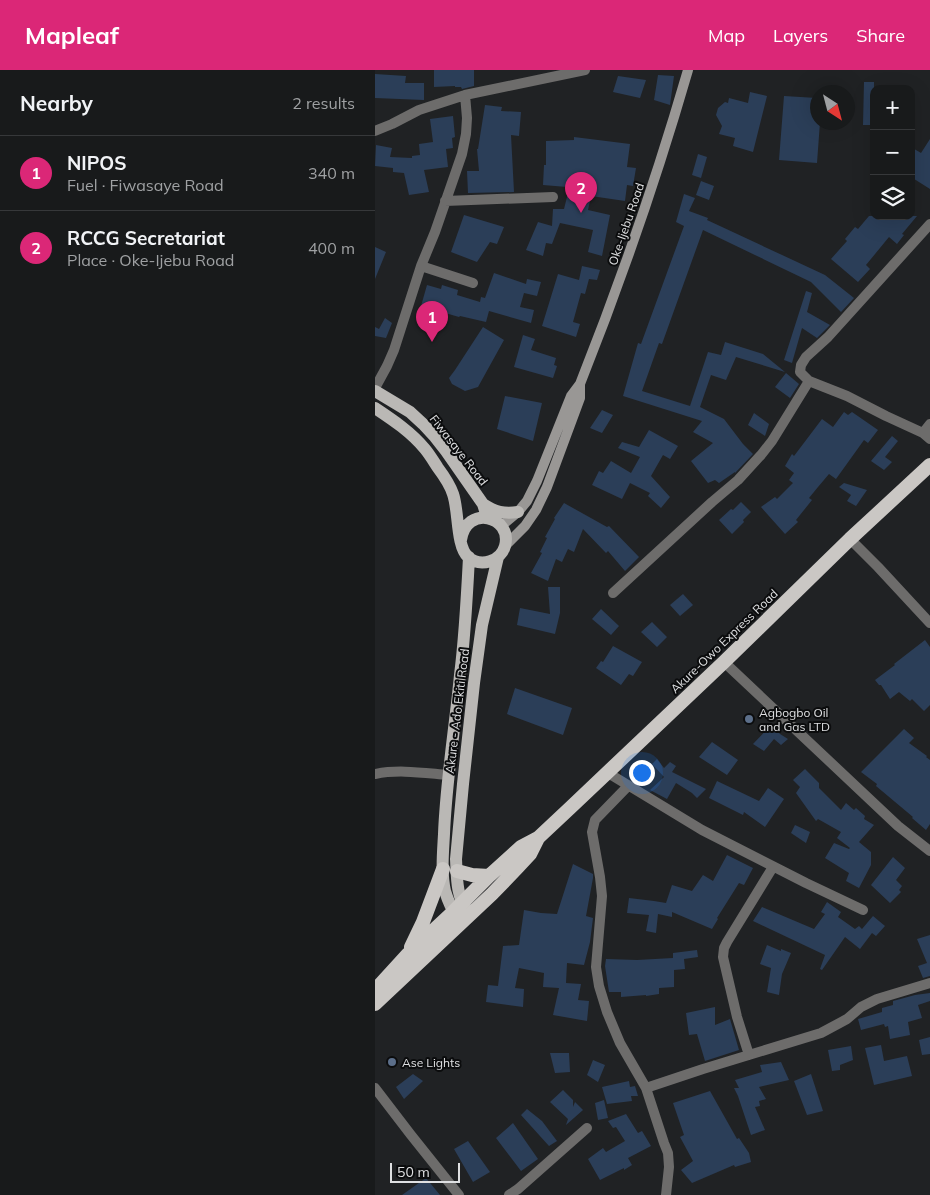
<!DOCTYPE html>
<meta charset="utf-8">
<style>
body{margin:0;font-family:Mulish,sans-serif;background:#252728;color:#f1f3f6}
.controls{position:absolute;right:15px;top:15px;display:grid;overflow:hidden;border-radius:10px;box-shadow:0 5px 20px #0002}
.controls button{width:45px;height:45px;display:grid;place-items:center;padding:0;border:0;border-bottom:1px solid #36383a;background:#181a1b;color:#f1f3f6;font:25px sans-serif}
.compass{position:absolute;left:435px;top:15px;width:45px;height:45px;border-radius:50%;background:#181a1b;box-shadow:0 5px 20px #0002;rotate:144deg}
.scale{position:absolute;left:15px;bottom:12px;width:70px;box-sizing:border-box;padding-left:5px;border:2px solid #dfe0e2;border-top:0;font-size:14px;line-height:18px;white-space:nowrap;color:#dfe0e2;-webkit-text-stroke:4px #0b0c0d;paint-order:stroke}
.you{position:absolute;left:266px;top:702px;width:18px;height:18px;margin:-12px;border:4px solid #fff;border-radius:50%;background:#1a73e8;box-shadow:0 0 0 8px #1a73e833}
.badge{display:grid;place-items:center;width:32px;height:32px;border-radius:50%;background:#db2777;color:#fff;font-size:16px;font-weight:700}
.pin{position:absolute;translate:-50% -41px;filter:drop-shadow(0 1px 2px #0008)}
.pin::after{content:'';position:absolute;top:26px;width:18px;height:15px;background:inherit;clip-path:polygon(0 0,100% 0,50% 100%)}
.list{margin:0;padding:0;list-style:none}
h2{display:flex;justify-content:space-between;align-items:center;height:65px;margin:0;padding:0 20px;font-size:21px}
h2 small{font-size:16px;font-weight:400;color:#9fa1a3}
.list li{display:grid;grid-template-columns:32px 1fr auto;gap:15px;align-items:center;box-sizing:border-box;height:75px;padding:0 20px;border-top:1px solid #36383a}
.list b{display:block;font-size:19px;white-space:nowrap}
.list p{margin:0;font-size:16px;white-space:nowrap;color:#9fa1a3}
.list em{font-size:16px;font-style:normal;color:#9fa1a3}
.icon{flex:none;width:28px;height:28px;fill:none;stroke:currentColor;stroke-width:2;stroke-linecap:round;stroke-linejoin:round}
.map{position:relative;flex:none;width:555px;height:1125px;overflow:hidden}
header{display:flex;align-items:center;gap:30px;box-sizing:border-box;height:70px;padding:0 25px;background:#db2777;color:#fff}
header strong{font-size:24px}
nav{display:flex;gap:28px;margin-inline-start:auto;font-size:18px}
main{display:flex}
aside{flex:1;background:#181a1b}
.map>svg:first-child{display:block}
</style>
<header>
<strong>Mapleaf</strong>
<nav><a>Map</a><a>Layers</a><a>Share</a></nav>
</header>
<main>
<aside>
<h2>Nearby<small>2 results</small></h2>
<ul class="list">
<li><span class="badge">1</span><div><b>NIPOS</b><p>Fuel · Fiwasaye Road</p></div><em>340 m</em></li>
<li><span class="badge">2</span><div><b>RCCG Secretariat</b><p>Place · Oke-Ijebu Road</p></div><em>400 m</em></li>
</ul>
</aside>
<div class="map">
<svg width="555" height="1125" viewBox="0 0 555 1125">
<rect width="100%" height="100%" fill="#202224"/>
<path fill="#2b3e58" d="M59,0H99V16L87,19L86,17H80V16L59,17Z
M0,4L31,6L30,13H49V30L0,28Z
M283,5L299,6L295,35L279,30Z
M243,6L271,10L265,28L238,22Z
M489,12H499V55H488Z
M375,22L392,26L378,82L358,76L360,68L344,64L347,56L341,45L343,38L350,32L353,33L354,28L373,33Z
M409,26L442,28V52H445L442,93L404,90Z
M110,35L127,37L126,41L146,42L144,66L136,65L139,122L93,123L92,101H104L102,79H103Z
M78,46L80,67L77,68L78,78L71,79L73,97L49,100L54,122L34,125L29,103L18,102V98L0,96L1,75L17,78L15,87L37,88V86L45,85L44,74L58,72L55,49Z
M199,67L255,74L252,97L261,98L258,116L252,115L250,131L216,126L213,140L235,145L227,186L213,182L218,160L185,153L177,174L171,173L168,186L151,180L163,152L177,156L178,139H189L193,123H192V117L168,115L169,95H171V71L199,70Z
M555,69V119L536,107V77L546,83Z
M323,84L332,87L326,108L317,105Z
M326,111L339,116L334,130L321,125Z
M309,124L320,128L314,141L333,148L332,150L450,205L479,228L466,242L436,212L328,160L287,274L284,273L267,321L315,336L333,282L346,285L350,272L388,284L410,302L361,287L351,310L336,305L325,337L349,349L368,374L378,384L360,403V402L344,413L340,410L333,413L316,391L338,373L318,362L327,351L248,326L263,273L266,274L309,156L301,152Z
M89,145L129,157L122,174L115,172L102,192L76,182Z
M494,146H542L527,164L529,165L522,174L514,167L491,195L495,199L483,212L456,189L472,171L470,169L480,157L483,159Z
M0,177L11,182L0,209Z
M207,196L225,200L222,210L214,209L210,224L206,223L198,252L205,254L201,267L167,256L183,204L204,210Z
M119,203L151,214L152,209L166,212L162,226L149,223L145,237L159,240L156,253L114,241L111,252L85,246L84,247L46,236L52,215L66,219L67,215L83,220L82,225L105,232L106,227L110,228Z
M431,221L437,223L432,242L455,255L442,268L427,258L417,293L409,290Z
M10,248L17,253L11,268L0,266V257L4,259Z
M108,257L129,270L103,317L90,321L77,314L74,308L80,300Z
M148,265L160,269L156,280L181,288L179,295L182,296L178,308L139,297Z
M411,303L424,314L415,328L400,317Z
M130,326L167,333L158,371L122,359Z
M227,340L238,345L227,363L215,358Z
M469,342L473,345L477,342L503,360L493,373L489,370L461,409L454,404L443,417L442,416L443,417L434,428L437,430L421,450L423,452L410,464L386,437L400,427L402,429L418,413L414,410L419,403L410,396L417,384L419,386L447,349L458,357Z
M379,343L394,354L390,366L373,355Z
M274,360L303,376L295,389L288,385L276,406L295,427L286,438L273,426L275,423L255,413L247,429L217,415L224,401L228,403L236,391L256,403L265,387L243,378L247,372L264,377Z
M517,366L523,371L510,387L517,392L509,400L496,391Z
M469,413L492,420L481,436L472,431L476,425L464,417Z
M366,432L376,442L368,450L369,452L357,464L344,450L356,439L358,440Z
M189,433L232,457L234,456L264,487L250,501L233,481L231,483L208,459L199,482L193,479L187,492L181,489L173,511L156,503L167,483L165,482L172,468L170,467L180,449L179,448Z
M173,517H185V543L180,564L142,555L145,538L175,544Z
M308,524L318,535L305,546L295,535Z
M226,539L244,556L236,565L217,549Z
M277,552L292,567L282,577L266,562Z
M550,570L555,577V635L549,641L537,629L535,631L524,622L515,629L506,615H504L500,610L520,595L519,594Z
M238,576L267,592L258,606L254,604L246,615L221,598L226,591L228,592Z
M140,618L197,638L188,665L132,644Z
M397,654L405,664L413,669L406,675L399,669L389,681L378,674Z
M529,659L539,668L534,673L552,686L551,687L555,690V754L551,760L537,748L538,747L501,716L502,714L486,702Z
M337,672L363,690L352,705L324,687Z
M282,689L289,698L295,692L301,696L297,702L331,719L322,728L317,723L301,713L292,729L275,720L289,707L277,694Z
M430,699L444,713V718L466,740L471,733L479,740L481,738L490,746L489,749L499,755L484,772L496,782V795L484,818L471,811L474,803L450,788L459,773L474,779L475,778L462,768L466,762L443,749L441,751L421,723L425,717L418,710Z
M342,711L384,731L393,718L409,729L390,757L369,742L368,745L334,728Z
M420,755L435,762L431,773L416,763Z
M352,785L378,798L369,815L364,813L342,848L343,849L337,859L297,842V847L283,844L281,863L271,861L274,845L252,843L254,828L279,831L291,833L297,815L317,821L328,805L338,811Z
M518,787L530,798L521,810L527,816L524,820L526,822L515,833L496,815Z
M198,794L218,804V808L211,846L218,848L215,872L209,895L192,893L191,913L206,914L203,930L214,931L212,951L178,945L184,918L168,917L169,903L144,898L140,918L149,919L148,937L111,932L113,915L123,916L128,876L144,875L149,840L166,843L182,844Z
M452,832L466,842L463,847L480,859L484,856L487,859L498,846L510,856L501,866L497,863L485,879L470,867L447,900L445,899L450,885L378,851L387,837L439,859L450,844L446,842Z
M555,865V906L548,908L543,896L552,893L542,869Z
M392,875L406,881V879L416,883L407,904L404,925L392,922L396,898L385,894Z
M322,880L323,887L309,889L310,899L299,900V917L284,918V924L271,926V925L246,927V922H234L230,896L231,889L262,890L298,888V883Z
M555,923V931L543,935L547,948L533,952L535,965L515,969L513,956L510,957L509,954L486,960L483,949L507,942V938L518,935V931L540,925Z
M340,937V955L355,949L364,980L330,991L322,964L314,965L311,943Z
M555,967V984L547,985L544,970Z
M506,975L509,991L532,986L537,1006L499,1015L490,978Z
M476,976L478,990L465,995V1000L457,1001L453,980Z
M175,983H194L195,1002L180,1003Z
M218,990L230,995L223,1012L212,1005Z
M406,992L414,1010L384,1017L391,1029L384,1031L385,1036L380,1037L390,1060L376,1065L363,1026L359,1018H364L360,1010L387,1002L385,995Z
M38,1004L48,1011L29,1029L21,1017Z
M436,1004L448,1041L432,1045L419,1011Z
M254,1011L255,1017L260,1016L263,1026H256L257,1031L232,1034L227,1017Z
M188,1020L198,1030V1037L200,1032L208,1040L191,1055L193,1049L175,1032Z
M335,1021L362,1069L364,1068L374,1083L376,1092L360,1097L359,1095L317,1113L306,1100L318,1091L305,1067L309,1065L298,1033Z
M229,1030L233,1048L223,1050L220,1033Z
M152,1039L167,1051L182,1071L174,1076L146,1045Z
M251,1044L263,1063L267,1061L276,1076L253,1088L257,1095L249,1100V1098L225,1110L213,1089L228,1078L231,1082L250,1071L241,1057L238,1058L233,1051Z
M138,1053L163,1089L146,1101L121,1068Z
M93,1071L115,1102L98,1112L79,1079Z
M51,1108L65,1125H27Z"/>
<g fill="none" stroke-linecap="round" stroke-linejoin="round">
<path stroke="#6d6c6b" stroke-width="10" d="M0,61L17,54L44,40L90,25L210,0
M70,131L178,127
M555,154L453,267L431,287L426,295L425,302L434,311L472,326L511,346L548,363L555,369
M46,196L98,213
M0,318L12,296L19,280L46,196L60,162L87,84L91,64L92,48L90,25
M548,363L555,354
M475,469L503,497L555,553
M238,523L337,432L363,410L386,385L397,371L434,311
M349,592L523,756L555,781
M233,703L327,760L431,813L488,840
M0,704C24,699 49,703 73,705
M253,716L220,750L217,762L225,807L227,826L221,897L224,916L232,942L245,973L271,1018L289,1073L293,1083L294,1097L291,1125
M374,985L362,947L348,887L349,878L352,872L398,797
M0,1018L36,1065L84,1125
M271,1018L328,999L446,963L472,949L486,937L502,929L555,913
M134,1125L143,1119L212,1058"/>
<path stroke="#999795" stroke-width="10" d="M126,456L143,442L152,431L162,411L196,326L205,314C246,211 282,107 313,0
M130,476L150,456L161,440L172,417L205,328V314"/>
<path stroke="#bab8b5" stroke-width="12" d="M0,321L35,342L48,354L60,367L71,381L108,434L112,447
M0,338C18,350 36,362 50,379C55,385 59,392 63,398C69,406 75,415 78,424C84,441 81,476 93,487C106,498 126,491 130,476C138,446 91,434 86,470
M108,434C120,442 129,444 143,442
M92,840C81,826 82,806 81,789L88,714L99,613L107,555L123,487
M83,849C77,840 73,831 70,821C66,803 68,783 69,764C71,711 80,658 85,605C90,566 92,526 94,487"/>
<path stroke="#cac7c4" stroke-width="14" d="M82,801L97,805L114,806
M36,877L48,852L68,799
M0,920L33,884L78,842L114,806L146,777L163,768L195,738L349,592L475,469L555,395
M0,934L117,824L143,797L155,784L163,768"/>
</g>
<g fill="#5c6f8a" stroke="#0b0c0d" stroke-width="2">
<circle cx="374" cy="649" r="5"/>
<circle cx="17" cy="992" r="5"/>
</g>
<g text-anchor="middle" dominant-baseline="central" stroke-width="4" stroke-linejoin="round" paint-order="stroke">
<g font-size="12" fill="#dfe0e2" stroke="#0b0c0d">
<text transform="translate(251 154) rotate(-71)">Oke-Ijebu Road</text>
<text transform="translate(84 380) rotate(52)">Fiwasaye Road</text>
<text transform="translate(349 571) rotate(-44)">Akure-Owo Express Road</text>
<text transform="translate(82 641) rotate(-83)">Akure - Ado Ekiti Road</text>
</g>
<g font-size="12" fill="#dfe0e2" stroke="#0b0c0d" text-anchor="start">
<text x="384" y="642">Agbogbo Oil<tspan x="384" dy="14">and Gas LTD</tspan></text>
<text x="27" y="992">Ase Lights</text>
</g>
</g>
</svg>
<div class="controls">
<button>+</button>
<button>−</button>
<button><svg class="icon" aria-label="layers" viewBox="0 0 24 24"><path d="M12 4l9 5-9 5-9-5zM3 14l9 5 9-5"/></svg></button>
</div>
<svg class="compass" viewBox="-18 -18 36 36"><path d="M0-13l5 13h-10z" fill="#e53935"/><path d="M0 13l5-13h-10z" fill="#9fa1a3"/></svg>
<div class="scale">50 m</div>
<div class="you"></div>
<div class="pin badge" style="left:57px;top:272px">1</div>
<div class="pin badge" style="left:206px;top:143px">2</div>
</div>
</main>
